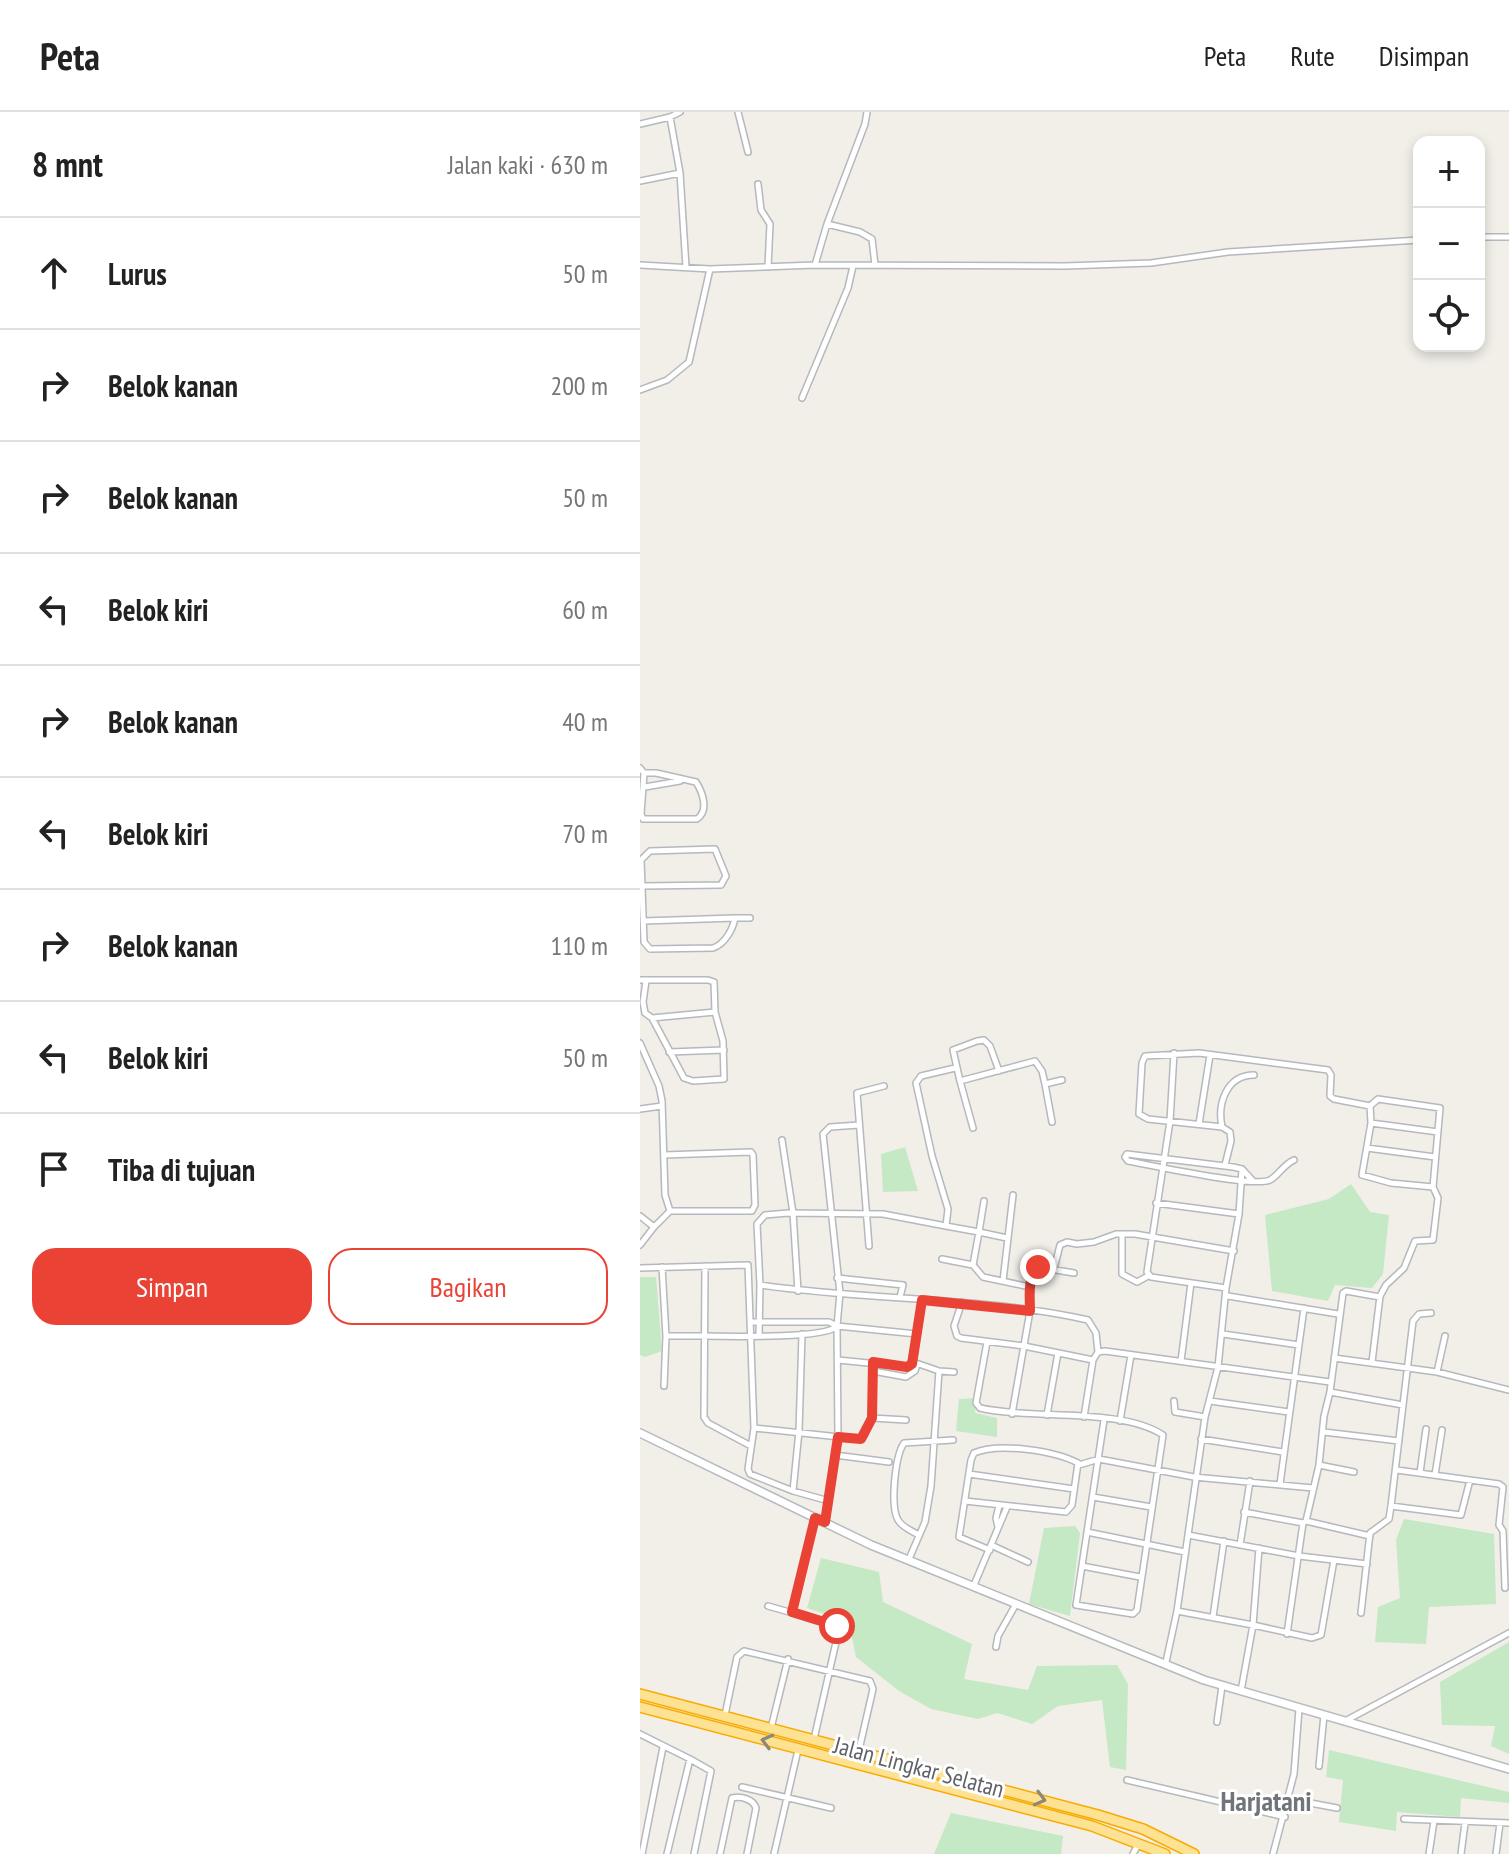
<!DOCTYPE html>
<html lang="id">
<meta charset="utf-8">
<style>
body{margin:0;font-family:"PT Sans Narrow",sans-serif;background:#f6f6f6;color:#222}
.controls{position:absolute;right:24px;top:24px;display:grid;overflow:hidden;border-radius:16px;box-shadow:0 4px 12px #0003}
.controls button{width:72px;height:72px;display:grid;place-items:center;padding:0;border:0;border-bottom:2px solid #e0e0e0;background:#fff;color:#222;font:40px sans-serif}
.stop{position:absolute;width:24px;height:24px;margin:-18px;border:6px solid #ea4335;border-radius:50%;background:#fff}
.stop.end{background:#ea4335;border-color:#fff;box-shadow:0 2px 8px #0008}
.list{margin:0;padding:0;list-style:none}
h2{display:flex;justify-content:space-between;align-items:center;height:104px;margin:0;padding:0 32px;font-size:34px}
h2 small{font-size:26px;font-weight:400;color:#767676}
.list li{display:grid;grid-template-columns:52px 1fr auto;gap:24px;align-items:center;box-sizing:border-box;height:112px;padding:0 32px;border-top:2px solid #e0e0e0}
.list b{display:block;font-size:30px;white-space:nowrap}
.list em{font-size:26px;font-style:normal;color:#767676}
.actions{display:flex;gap:16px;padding:24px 32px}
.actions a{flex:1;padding:18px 0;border:2px solid #ea4335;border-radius:24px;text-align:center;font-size:28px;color:#ea4335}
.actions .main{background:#ea4335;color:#fff}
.icon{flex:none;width:44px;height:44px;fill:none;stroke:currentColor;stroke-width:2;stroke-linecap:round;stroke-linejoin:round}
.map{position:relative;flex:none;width:869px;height:1742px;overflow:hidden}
header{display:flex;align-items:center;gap:48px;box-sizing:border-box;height:112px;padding:0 40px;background:#fff;border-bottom:2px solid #e0e0e0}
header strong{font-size:38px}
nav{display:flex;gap:44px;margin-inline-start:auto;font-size:28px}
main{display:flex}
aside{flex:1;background:#fff}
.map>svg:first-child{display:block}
</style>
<header>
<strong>Peta</strong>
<nav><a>Peta</a><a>Rute</a><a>Disimpan</a></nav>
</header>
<main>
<aside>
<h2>8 mnt<small>Jalan kaki · 630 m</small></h2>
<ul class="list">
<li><svg class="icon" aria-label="ahead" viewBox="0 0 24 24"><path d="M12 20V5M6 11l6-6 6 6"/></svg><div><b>Lurus</b></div><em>50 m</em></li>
<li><svg class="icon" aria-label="right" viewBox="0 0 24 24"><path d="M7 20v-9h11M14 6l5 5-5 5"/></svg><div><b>Belok kanan</b></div><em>200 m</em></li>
<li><svg class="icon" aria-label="right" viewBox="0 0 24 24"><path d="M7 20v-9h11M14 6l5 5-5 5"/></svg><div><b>Belok kanan</b></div><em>50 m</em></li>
<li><svg class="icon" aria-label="left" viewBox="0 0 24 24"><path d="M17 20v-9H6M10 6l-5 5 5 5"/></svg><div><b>Belok kiri</b></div><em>60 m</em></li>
<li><svg class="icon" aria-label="right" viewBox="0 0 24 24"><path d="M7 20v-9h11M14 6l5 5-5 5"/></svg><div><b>Belok kanan</b></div><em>40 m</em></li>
<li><svg class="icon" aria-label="left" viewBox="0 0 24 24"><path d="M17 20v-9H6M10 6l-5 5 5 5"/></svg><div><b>Belok kiri</b></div><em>70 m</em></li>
<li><svg class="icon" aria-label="right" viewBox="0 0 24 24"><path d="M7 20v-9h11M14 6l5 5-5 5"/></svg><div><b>Belok kanan</b></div><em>110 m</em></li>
<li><svg class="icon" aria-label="left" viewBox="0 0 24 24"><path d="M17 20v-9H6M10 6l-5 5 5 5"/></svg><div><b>Belok kiri</b></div><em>50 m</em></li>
<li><svg class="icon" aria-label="arrive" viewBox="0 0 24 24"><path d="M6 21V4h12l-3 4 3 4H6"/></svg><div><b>Tiba di tujuan</b></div></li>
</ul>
<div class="actions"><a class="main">Simpan</a><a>Bagikan</a></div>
</aside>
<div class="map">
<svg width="869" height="1742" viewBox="0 0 869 1742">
<rect width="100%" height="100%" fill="#f1efe8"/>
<path fill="#c5e8c5" d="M265,1035L278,1079L243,1080L241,1042Z
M711,1072L730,1100L749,1103L743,1162L732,1176L695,1173L688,1189L632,1179L625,1103L689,1087Z
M0,1165H16L22,1239L5,1245L0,1243Z
M337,1286L335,1301L357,1306V1325L316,1319L319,1287Z
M764,1407L854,1422L856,1492L789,1495L786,1532L735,1530L738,1495L760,1486L756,1428Z
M435,1414L440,1421L430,1504L389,1492L404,1416Z
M181,1446L239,1460L243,1490L332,1532L324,1567L388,1578L397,1554L477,1553L488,1572L486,1658L470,1655L462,1588L418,1594L392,1612L357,1601L338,1607L291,1597L259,1579L216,1545L209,1510L167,1496Z
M869,1530V1642L851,1634L855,1614L802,1613L800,1570Z
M689,1638L869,1680V1691L821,1686L820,1705L757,1700L756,1719L699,1710L703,1668L686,1665Z
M311,1701L423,1724L421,1742H294Z"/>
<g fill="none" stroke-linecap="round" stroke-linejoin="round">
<defs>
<path id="street" d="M98,0L108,40
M30,5L40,0
M0,12L30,5L40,61L46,155
M0,69L40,61
M118,72L121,98L130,112L128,155
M187,112L220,120L232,127L235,153
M839,125H869
M0,153L70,157
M175,153L187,112L225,12L227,0
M0,278L27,268L49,250L70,157L175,153L425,154L511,151L588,140L779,128
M162,286L208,176L213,154
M0,656L4,661H16L56,670C63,681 69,699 57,707H3L1,702L4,661
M5,675L40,669
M2,774L81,773L86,764L75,737L10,739L1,748L4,830L10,837L73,836C85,832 93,817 95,806L3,809
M95,806H110
M0,868H68L74,870L75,900L83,929L84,967L53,969L44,966L12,906L5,901L3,890L6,869
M12,906L75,900
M0,931L19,974L22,989L25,1083L30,1099L14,1115
M29,940L84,938
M534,941L530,1009L507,1160L511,1165L586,1176
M315,956L281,964L276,971L292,1044L308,1097L306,1114L339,1120L333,1153L343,1165L390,1175V1199L372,1302
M359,959L350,934L344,928L337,929L313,938L320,969L395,949L402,959L405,972L422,968
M320,969L333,1016
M405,972L412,1010
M730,994L731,1011L722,1063L751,1071L793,1075
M0,997L22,994
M731,1011L798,1020
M559,1012L570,943
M582,1015C577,991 587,963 614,963
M142,1028L153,1101L158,1179
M727,1036L795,1045
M24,1043L111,1040L113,1043L115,1093L112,1099H30
M585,1053L591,1029L590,1020L582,1015L508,1007L499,1002L502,951L505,944L559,941L688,958L691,963L690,984L694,987L730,994L738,987L800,996L793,1075L798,1086L793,1128L775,1129L764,1156L746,1173L740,1184L732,1250
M612,1068L602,1057L593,1055L487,1042L485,1045L488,1049C511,1053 614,1076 630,1068C639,1063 643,1053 654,1048
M344,1089L339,1120L367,1126
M516,1091L599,1102
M0,1104L14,1115L0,1133
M482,1122V1162L497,1170L508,1164
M229,1134L217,981L244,974
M302,1147L333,1153
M65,1154L64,1305L68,1311L111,1334
M22,1155L26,1224L24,1274
M0,1156L108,1153L114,1316L108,1357L110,1362L153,1379L159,1319L162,1222
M414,1157L420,1133L427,1130L437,1132L454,1130L476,1122H495L594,1139
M197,1166L263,1173L260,1185
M363,1169L373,1083
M120,1173L117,1112L125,1103L148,1101L243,1102L306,1114
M390,1175L393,1161L398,1155L434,1161
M588,1184L698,1202
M322,1190L314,1214L317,1224L321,1226L384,1234L453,1248L458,1240L465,1239L690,1270
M110,1210H189L197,1214L277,1222
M583,1222L659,1233
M119,1223L120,1173C229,1189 340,1184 448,1208L456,1221L458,1240
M26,1224C56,1223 179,1229 196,1215
M347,1230L336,1291L340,1296C391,1308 480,1295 523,1323L497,1498L493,1502L436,1493L464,1308
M694,1246L797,1260L869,1278
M198,1248L269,1255L274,1243L282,1188
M541,1249L551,1171
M276,1251L299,1259L314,1260
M233,1259L266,1265L275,1259L277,1252
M797,1260L805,1224
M690,1280L763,1293
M534,1289L535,1300L565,1305
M570,1289L649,1300
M407,1303L418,1241
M444,1305L453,1248
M232,1306L233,1250
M480,1309L491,1243
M114,1316L218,1327L224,1324L232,1306L266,1308
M684,1320L759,1329
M561,1327L643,1340
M195,1343L249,1350
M439,1353L459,1347L554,1365L673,1376
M679,1353L714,1360
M757,1358L859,1372L863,1375L859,1413L863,1419L865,1476
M780,1361L786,1317
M329,1362L434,1377
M795,1363L802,1318
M640,1372L664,1196
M153,1379L189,1389
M453,1385L511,1395
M325,1389L426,1400L432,1393L438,1351C415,1339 359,1330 334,1341L331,1348L319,1425L350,1438
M751,1394L821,1403L830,1368
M604,1400L663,1411L666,1409L730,1424
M666,1409L679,1353L684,1304L690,1280L703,1181L706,1179L740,1185
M185,1410L198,1325L197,1214L200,1181L183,1022L190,1015L219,1013
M358,1415L356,1406L359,1394
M447,1420L545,1440
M279,1423C272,1419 263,1416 258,1408C250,1394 255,1344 264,1331L313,1328
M548,1423L659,1444L727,1452
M351,1433L388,1450
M600,1433L610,1369
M269,1447L285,1410L291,1374L299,1259
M442,1454L500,1465
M334,1473L367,1395
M128,1494L195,1513L199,1517L174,1627
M537,1499L613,1513L619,1436
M152,1500L175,1406
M721,1501L730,1421L749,1407L751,1394L773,1209L779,1202L791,1201
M573,1505L584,1429
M647,1522L663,1411
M356,1535L358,1524L376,1492
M526,1550L537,1499L565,1305L578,1255L586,1176L599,1102L602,1057
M601,1579L613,1513L672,1526L681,1523L694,1448
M85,1603L97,1545L104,1539L230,1569L233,1577L219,1638
M707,1608L869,1521
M577,1610L582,1574
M131,1616L148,1547
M0,1622L50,1647
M679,1654L684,1603
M487,1668L645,1705
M102,1675L191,1696
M649,1687L697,1696
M764,1707L869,1711
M2,1742L23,1635
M27,1742L50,1647L71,1659L54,1742
M80,1742L92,1686C101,1684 113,1687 116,1696L107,1742
M134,1742L158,1638
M493,1742L499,1731
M633,1742L654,1662L659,1597
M789,1742L794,1709
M821,1742L825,1711
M856,1742L860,1711"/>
<path id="secondary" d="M0,1321L231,1433L564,1568L869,1657"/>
<path id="highway" d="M0,1582L458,1703L503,1717L554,1742
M0,1595L452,1714L525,1742"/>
</defs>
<use href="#street" stroke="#b5b8bc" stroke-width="8"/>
<use href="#secondary" stroke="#b6babf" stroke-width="10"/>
<use href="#highway" stroke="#f9ab00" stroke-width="12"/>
<use href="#street" stroke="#fff" stroke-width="5"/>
<use href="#secondary" stroke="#fff" stroke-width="7"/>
<use href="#highway" stroke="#fde293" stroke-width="9"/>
</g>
<defs><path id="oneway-chevron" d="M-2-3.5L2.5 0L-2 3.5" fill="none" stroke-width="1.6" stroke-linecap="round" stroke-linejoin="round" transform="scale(2)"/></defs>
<g stroke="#8e8975">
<use href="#oneway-chevron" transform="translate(127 1629) rotate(-165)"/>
<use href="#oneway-chevron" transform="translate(400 1687) rotate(15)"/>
</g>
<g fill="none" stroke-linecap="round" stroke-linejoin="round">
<path stroke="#ea4335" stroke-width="10" d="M197,1514L152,1500L175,1406L185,1410L198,1325L221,1327L232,1306L233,1250L267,1255L272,1252L282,1188L390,1199C390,1184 387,1167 398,1155"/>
</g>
<g text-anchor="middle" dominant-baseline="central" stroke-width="6" stroke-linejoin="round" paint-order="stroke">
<g font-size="24" fill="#5f6368" stroke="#fff">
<text transform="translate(279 1655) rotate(15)">Jalan Lingkar Selatan</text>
</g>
<g font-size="28" font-weight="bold" fill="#70757a" stroke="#fff">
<text x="626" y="1688">Harjatani</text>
</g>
</g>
</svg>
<div class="controls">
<button>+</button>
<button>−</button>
<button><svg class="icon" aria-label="locate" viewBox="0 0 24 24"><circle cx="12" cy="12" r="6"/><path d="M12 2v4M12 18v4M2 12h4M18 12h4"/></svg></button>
</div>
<div class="stop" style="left:197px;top:1514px"></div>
<div class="stop end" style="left:398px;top:1155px"></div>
</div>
</main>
